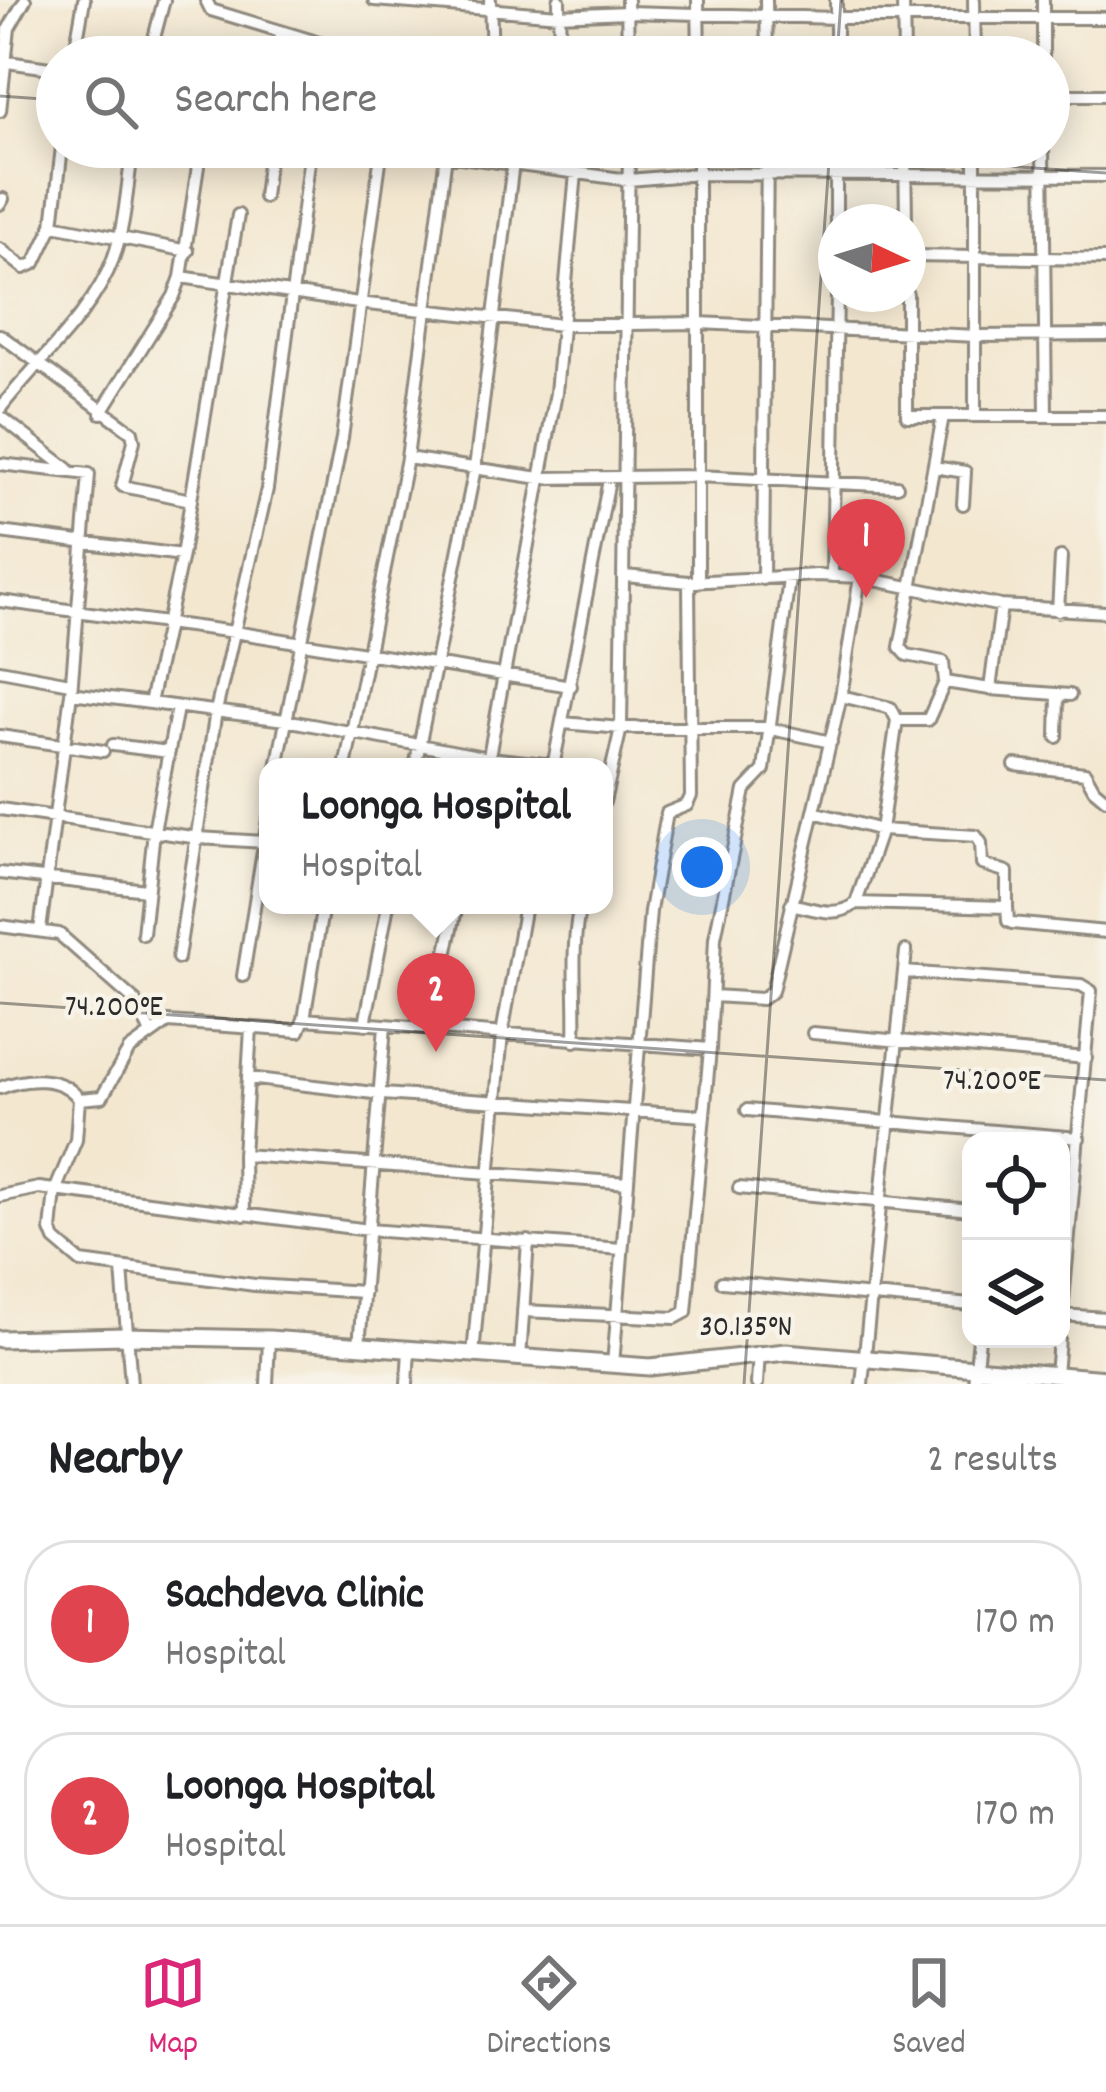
<!DOCTYPE html>
<meta charset="utf-8">
<style>
body{margin:0;font-family:Dekko,sans-serif;background:#f6f6f6;color:#202124}
.controls{position:absolute;right:36px;bottom:36px;display:grid;overflow:hidden;border-radius:24px;box-shadow:0 6px 30px #0003}
.controls button{width:108px;height:108px;display:grid;place-items:center;padding:0;border:0;border-bottom:3px solid #e0e0e0;background:#fff;color:#202124;font:60px sans-serif}
.compass{position:absolute;left:818px;top:204px;width:108px;height:108px;border-radius:50%;background:#fff;box-shadow:0 6px 30px #0003;rotate:94deg}
.you{position:absolute;left:702px;top:867px;width:42px;height:42px;margin:-30px;border:9px solid #fff;border-radius:50%;background:#1a73e8;box-shadow:0 0 0 18px #1a73e833}
.badge{display:grid;place-items:center;width:78px;height:78px;border-radius:50%;background:#db2777;color:#fff;font-size:39px;font-weight:700}
.pin{position:absolute;translate:-50% -99px;filter:drop-shadow(0 3px 6px #0008)}
.pin::after{content:'';position:absolute;top:63px;width:42px;height:36px;background:inherit;clip-path:polygon(0 0,100% 0,50% 100%)}
.popup{position:absolute;left:259px;top:758px;width:354px;height:156px;box-sizing:border-box;display:grid;place-content:center;border-radius:24px;background:#fff;filter:drop-shadow(0 3px 9px #0005);font-size:39px;white-space:nowrap;color:#757577}
.popup b{font-size:45px;color:#202124}
.popup::after{content:'';position:absolute;left:50%;top:100%;margin-left:-24px;border:24px solid transparent;border-top-color:#fff}
.list{margin:0;padding:0;list-style:none}
h2{display:flex;justify-content:space-between;align-items:center;height:156px;margin:0;padding:0 48px;font-size:51px}
h2 small{font-size:39px;font-weight:400;color:#757577}
.list li{display:grid;grid-template-columns:78px 1fr auto;gap:36px;align-items:center;box-sizing:border-box;height:168px;margin:0 24px 24px;padding:0 24px;border:3px solid #e0e0e0;border-radius:48px}
.list b{display:block;font-size:45px;white-space:nowrap}
.list p{margin:0;font-size:39px;white-space:nowrap;color:#757577}
.list em{font-size:39px;font-style:normal;color:#757577}
.icon{flex:none;width:66px;height:66px;fill:none;stroke:currentColor;stroke-width:2;stroke-linecap:round;stroke-linejoin:round}
.map{position:relative;flex:none;width:1106px;height:1384px;overflow:hidden}
.search{position:absolute;background:#fff;box-shadow:0 6px 30px #0003;left:36px;right:36px;top:36px;height:132px;display:flex;align-items:center;gap:30px;box-sizing:border-box;padding:0 42px;border-radius:66px;color:#757577;font-size:45px}
.sheet{height:540px;background:#fff}
nav{display:flex;justify-content:space-around;align-items:center;box-sizing:border-box;height:168px;border-top:3px solid #e0e0e0;background:#fff;font-size:33px;color:#757577}
nav a{display:grid;justify-items:center;gap:6px}
nav .on{color:#db2777}
.map>svg:first-child{display:block}
</style>
<div class="map">
<svg width="1106" height="1384" viewBox="0 0 1106 1384">
<rect width="100%" height="100%" fill="#f7f3e8"/>
<filter id="ink" filterUnits="userSpaceOnUse"><feTurbulence type="fractalNoise" baseFrequency=".00833" numOctaves="2"/><feDisplacementMap in="SourceGraphic" scale="24" xChannelSelector="R" yChannelSelector="G"/><feConvolveMatrix kernelMatrix="1 2 1 2 8 2 1 2 1" color-interpolation-filters="sRGB"/></filter>
<filter id="wash" filterUnits="userSpaceOnUse"><feTurbulence type="fractalNoise" baseFrequency=".004" numOctaves="4" result="noise"/><feDisplacementMap in="SourceGraphic" scale="48" xChannelSelector="R" yChannelSelector="G"/><feGaussianBlur stdDeviation="2.7" result="paint"/><feColorMatrix in="noise" values="0 0 0 0 0 0 0 0 0 0 0 0 0 0 0 0 0 1.4 0 .05"/><feComposite in="paint" operator="in"/></filter>
<g filter="url(#wash)">
<rect width="100%" height="100%" fill="#f3e7d0"/>
</g>
<g filter="url(#ink)">
<g fill="none" stroke-linecap="round" stroke-linejoin="round">
<defs>
<path id="minor" d="M206,0L211,10L366,57
M374,0L559,15L627,12L836,18H1106
M490,0L492,57
M559,0L560,57
M627,0L628,57
M698,0L699,57
M766,0L767,57
M836,0V57
M903,0L904,57
M974,0L975,57
M74,57L84,0
M149,57L164,0
M279,57L281,32
M1043,57V0
M0,61L57,69
M1049,95H1106
M0,111L9,28L25,0
M350,147L446,155L629,180L698,174L1106,176
M447,147L407,458L540,478L698,476L897,486
M836,147V222
M905,147L906,222
M975,147V416
M1043,147L1046,415
M264,197L270,147
M0,204L3,199
M53,225L188,251
M0,249L24,268L35,263L53,225L62,147
M908,256L1106,259
M181,277L358,303L562,325L699,323L977,336L1106,335
M907,294V416H1106
M0,335L132,432L134,441L122,486L191,500
M0,409C36,361 92,316 113,259C126,224 127,183 133,147
M101,413L174,296L181,277L201,147
M0,416L68,469
M943,416L900,647L907,655L943,662L945,682
M0,464L89,474L71,693L40,930
M934,467L965,472L963,504
M0,532L182,555
M625,576L689,582L817,575L860,577L1001,606L1106,612
M832,576L837,294
M763,579L767,147
M698,582V147
M0,601L234,632L571,686
M1001,606L990,689L1070,695
M1058,611L1061,557
M0,670L70,683
M71,693L285,720L489,758L554,765
M841,696L891,708L897,720
M150,703L182,555L238,215
M563,723L621,728H767L831,742
M0,736L103,751
M1057,737L1058,694
M113,745L169,752
M1015,765L1085,773L1094,789L1106,799
M277,767L342,438L382,147
M345,767L407,458
M415,767L475,468L515,147
M487,767L556,393L576,173
M553,767L609,480
M604,802L621,728L629,147
M0,809L199,838L264,842
M814,812L881,830L976,836L981,843L982,864L1007,872V907
M0,873L146,890
M856,903L881,830L897,720H928L945,682L990,689
M791,904C814,909 837,919 856,903L1007,907L1008,921L1012,923L1106,932
M323,905L304,1019L299,1031L168,1022L129,1050L102,1097L79,1099L76,1140L55,1191L51,1230L55,1240L81,1262L255,1285L364,1292
M0,926L59,934L136,1002L150,1032
M143,934L154,831L177,708
M178,958L216,711L267,489L311,147
M904,972L1081,985L1091,991L1061,1324
M243,976L268,820
M713,996L762,999L772,991L841,696L860,577
M304,1019L710,1049
M365,1024L388,905
M430,1029L457,905
M813,1033L1086,1058
M575,1041C577,994 570,951 580,905
M248,1078L251,1028
M0,1088C25,1078 61,1074 79,1099
M747,1110L1079,1138
M243,1155L628,1183
M739,1188L971,1210
M0,1196L39,1188L369,1230L622,1249
M244,1215L243,1155L248,1078L382,1094L704,1116
M122,1269L131,1384
M722,1282L971,1305
M523,1311L675,1318L686,1312L710,1049L715,938L745,790L764,770L789,579
M1061,1315L1106,1318
M359,1346L385,1026
M473,1355L502,1034L525,905
M520,1359L528,1241
M613,1365L650,911L667,813L687,805L691,796L689,582
M1056,1375L1059,1339
M267,1384L269,1339
M407,1384L409,1350
M757,1384L759,1352
M862,1384L906,951
M974,1384L979,1339"/>
<path id="secondary" d="M0,1339L125,1336L269,1339L650,1367L786,1352L1106,1379"/>
</defs>
<use href="#minor" stroke="#8f897e" stroke-width="16"/>
<use href="#secondary" stroke="#8f897e" stroke-width="21"/>
<use href="#minor" stroke="#fff" stroke-width="10"/>
<use href="#secondary" stroke="#fff" stroke-width="15"/>
</g>
</g>
<path fill="none" stroke="#2b2b2b" stroke-width="3" stroke-opacity="0.45" d="M837,57L841,0M0,96L57,100M727,147L1106,173M0,1003L1106,1080M744,1384L830,147"/>
<g font-size="30" text-anchor="middle" fill="#2b2b2b" stroke="#f7f3e8" stroke-width="9" stroke-linejoin="round" paint-order="stroke">
<text x="114" y="1015">74.200°E</text>
<text x="992" y="1089">74.200°E</text>
<text x="746" y="1335">30.135°N</text>
</g>
</svg>
<div class="controls">
<button><svg class="icon" aria-label="locate" viewBox="0 0 24 24"><circle cx="12" cy="12" r="6"/><path d="M12 2v4M12 18v4M2 12h4M18 12h4"/></svg></button>
<button><svg class="icon" aria-label="layers" viewBox="0 0 24 24"><path d="M12 4l9 5-9 5-9-5zM3 14l9 5 9-5"/></svg></button>
</div>
<svg class="compass" viewBox="-18 -18 36 36"><path d="M0-13l5 13h-10z" fill="#e53935"/><path d="M0 13l5-13h-10z" fill="#757577"/></svg>
<div class="you"></div>
<div class="pin badge" style="left:866px;top:598px;background:#e0444e">1</div>
<div class="pin badge" style="left:436px;top:1052px;background:#e0444e">2</div>
<div class="popup"><b>Loonga Hospital</b>Hospital</div>
<div class="search"><svg class="icon" aria-label="search" viewBox="0 0 24 24"><circle cx="10" cy="10" r="6"/><path d="M15 15l6 6"/></svg>Search here</div>
</div>
<section class="sheet">
<h2>Nearby<small>2 results</small></h2>
<ul class="list">
<li><span class="badge" style="background:#e0444e">1</span><div><b>Sachdeva Clinic</b><p>Hospital</p></div><em>170 m</em></li>
<li><span class="badge" style="background:#e0444e">2</span><div><b>Loonga Hospital</b><p>Hospital</p></div><em>170 m</em></li>
</ul>
</section>
<nav>
<a class="on"><svg class="icon" aria-label="map" viewBox="0 0 24 24"><path d="M3 6l6-2 6 2 6-2v14l-6 2-6-2-6 2zM9 4v14M15 6v14"/></svg>Map</a>
<a><svg class="icon" aria-label="directions" viewBox="0 0 24 24"><path d="M12 3l9 9-9 9-9-9zM9 14v-3h6M13 9l2 2-2 2"/></svg>Directions</a>
<a><svg class="icon" aria-label="saved" viewBox="0 0 24 24"><path d="M7 4h10v16l-5-4-5 4z"/></svg>Saved</a>
</nav>
